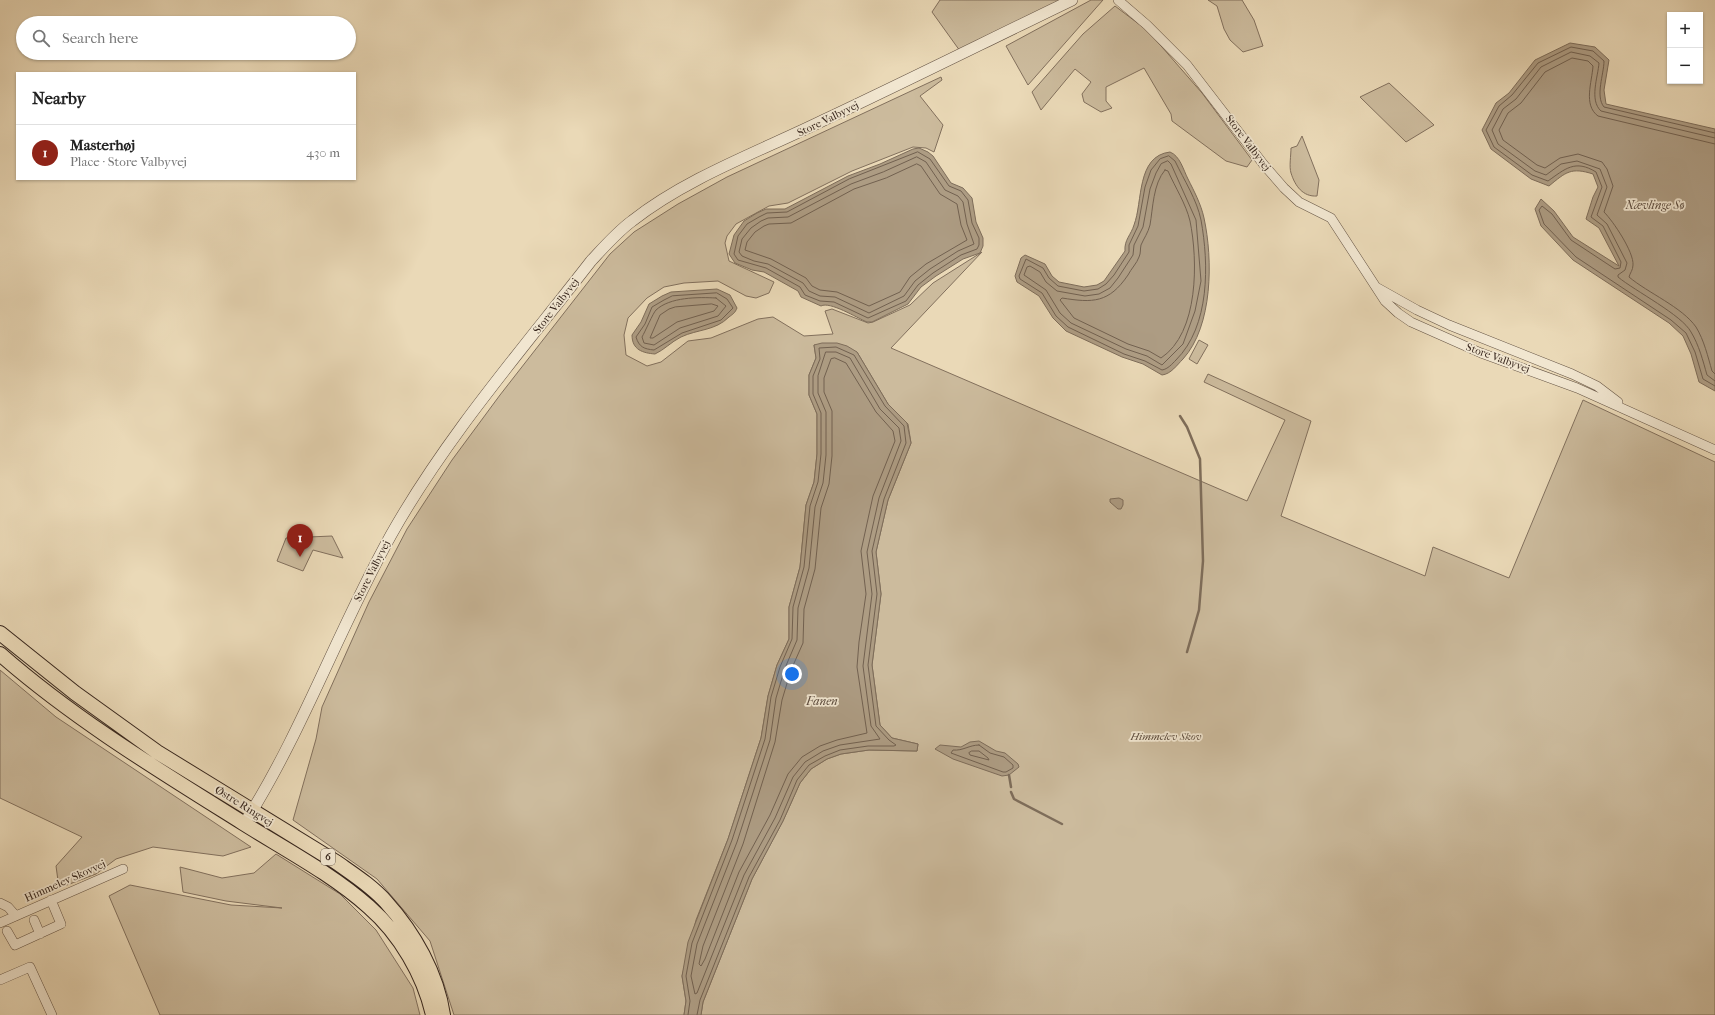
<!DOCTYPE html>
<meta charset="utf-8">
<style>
body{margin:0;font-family:"IM FELL French Canon",serif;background:#f6f6f6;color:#222}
.controls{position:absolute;right:12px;top:12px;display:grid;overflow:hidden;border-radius:0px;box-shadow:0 1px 3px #0004}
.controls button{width:36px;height:36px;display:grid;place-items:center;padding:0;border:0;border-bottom:1px solid #e0e0e0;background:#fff;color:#222;font:20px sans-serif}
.you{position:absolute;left:792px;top:674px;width:14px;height:14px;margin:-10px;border:3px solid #fff;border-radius:50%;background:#1a73e8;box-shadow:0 0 0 6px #1a73e833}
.badge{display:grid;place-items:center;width:26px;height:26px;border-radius:50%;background:#8f2418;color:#fff;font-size:13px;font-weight:700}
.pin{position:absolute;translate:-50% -33px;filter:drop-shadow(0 1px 2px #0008)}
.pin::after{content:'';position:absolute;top:21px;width:14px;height:12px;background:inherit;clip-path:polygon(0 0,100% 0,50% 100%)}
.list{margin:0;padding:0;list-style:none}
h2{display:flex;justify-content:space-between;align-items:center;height:52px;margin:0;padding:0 16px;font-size:17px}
h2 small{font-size:13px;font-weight:400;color:#767676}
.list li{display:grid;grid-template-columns:26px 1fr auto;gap:12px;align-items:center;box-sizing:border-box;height:56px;padding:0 16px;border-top:1px solid #e0e0e0}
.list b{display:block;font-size:15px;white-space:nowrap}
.list p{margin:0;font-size:13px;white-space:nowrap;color:#767676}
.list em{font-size:13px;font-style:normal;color:#767676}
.icon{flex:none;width:22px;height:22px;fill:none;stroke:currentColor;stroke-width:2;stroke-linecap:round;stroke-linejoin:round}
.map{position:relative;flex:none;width:1715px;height:1015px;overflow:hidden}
.search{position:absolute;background:#fff;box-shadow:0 1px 3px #0004;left:16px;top:16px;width:340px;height:44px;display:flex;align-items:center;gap:10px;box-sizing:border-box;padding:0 14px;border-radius:22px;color:#767676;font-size:15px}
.panel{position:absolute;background:#fff;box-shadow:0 1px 3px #0004;left:16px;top:72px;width:340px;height:108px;border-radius:0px}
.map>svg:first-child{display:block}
</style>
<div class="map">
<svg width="1715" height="1015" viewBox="0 0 1715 1015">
<rect width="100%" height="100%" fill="#ead9b7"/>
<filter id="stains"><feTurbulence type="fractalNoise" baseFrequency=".005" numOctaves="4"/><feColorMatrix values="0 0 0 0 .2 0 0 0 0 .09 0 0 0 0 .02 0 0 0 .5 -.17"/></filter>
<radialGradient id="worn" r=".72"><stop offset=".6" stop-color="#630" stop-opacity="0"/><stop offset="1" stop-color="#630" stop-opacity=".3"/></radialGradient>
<path fill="#ccbb9d" stroke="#82705d" d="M940,0H1061L960,51L932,12Z
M1091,0H1103L1028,85L1006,46Z
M1208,0H1242L1254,20L1263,46L1243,52L1230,40L1224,29L1217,6Z
M1115,6L1148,31L1202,93L1252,160L1247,167L1226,161L1172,121L1171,114L1144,68L1106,87V101L1112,108L1101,112L1084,102L1082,94L1091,82L1075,69L1041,110L1032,92L1083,34Z
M941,77L942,80L920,96L943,125L934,152L926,148L913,147L852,171L788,203L769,206L736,224L727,236L725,243L729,261L774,282L769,293L756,298L746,296L718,281L684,283L664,287L647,298L628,318L624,335L626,355L647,366L661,362L688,341L711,338L758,319L773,317L804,336L833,334L825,311L832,309L868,323L873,322L910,305L933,283L982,252L891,348L1247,501L1285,420L1204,382L1208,374L1311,421L1281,516L1425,576L1433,547L1509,578L1583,400L1715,462V1015H701L703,1002L752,879L783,821L800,783L811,769L827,759L841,754L869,750L917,751L918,744L892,738L880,725L872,665L881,594L876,552L888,500L911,443L908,424L888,404L857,352L814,345L816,358L809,375V395L817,414V454L814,482L806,505L800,567L789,607V639L777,665L768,696L761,738L728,839L696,920L682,976L686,1001L684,1015H454L430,941L377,879L293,820L316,739L322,707L369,602L407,529L452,460L500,395L610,254L634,232L678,204L727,177Z
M1389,83L1434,125L1406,142L1360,97Z
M1302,136L1319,180L1317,196C1303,197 1295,186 1291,173C1289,167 1291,155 1291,148L1297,146Z
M1199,340L1208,345L1197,364L1189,359Z
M332,536L343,558L313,550L303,571L277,561L286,538Z
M0,670L56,717L251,847L223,856L153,847L116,859L96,874L59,888L56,866L82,837L0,798Z
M276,854L340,894L376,930L413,988L420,1015H160L109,896L130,885L231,905L282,908L226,901L183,892L180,867L222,878L254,873Z"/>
<path fill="#ad9c83" stroke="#7e6d5a" d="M1570,43L1595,47L1609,60L1604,90L1606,104L1715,129V391L1699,382L1691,354L1683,336L1669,323L1573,260L1541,226L1535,209L1541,199L1554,211L1573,237L1619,266L1599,228L1586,219L1593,197L1598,187L1593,174C1571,167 1566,172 1549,186L1531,179L1491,149L1482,130L1496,103L1509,93L1535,60Z
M919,148L928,152L933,156L951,183L963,188L972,198L976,222L983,238V246L980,253L963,259L936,276L921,287L908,304L872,322H867C857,318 830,301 821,306L801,297L798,291L764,272L752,270L735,263L729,254L734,235L744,221L757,213L766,209H785L848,176L880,164L913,149Z
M1170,152C1180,156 1183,169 1188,179C1194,191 1201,204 1204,218C1213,259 1213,326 1183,359C1177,365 1171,374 1162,375L1143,364L1122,357L1066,331L1053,318L1039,296L1017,282L1015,276L1021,258L1025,255L1045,264L1052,276L1059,282L1084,287L1097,285L1104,281L1125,251C1124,240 1131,235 1134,225C1143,202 1136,156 1170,152Z
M717,289L730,295L737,308C735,313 733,314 729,317C715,331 698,329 681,337C671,342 664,350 655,354C643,353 632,350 632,335L641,322L649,304L662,296L671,292Z
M822,343H837L847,346L857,352L888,404L907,423L911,443L888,500L876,552L881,594L872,665L880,725L892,738L918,744L917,751L869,750L841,754L827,759L811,769L800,783L783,821L752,879L703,1002L701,1015H684L686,1001L682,976L688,942L728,839L761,738L768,696L777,665L789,639V607L800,567L806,505L814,482L817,454V414L809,395V375L816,358L814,345Z
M1119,498L1123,500V505L1121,509H1118L1110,502V499Z
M979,741L996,751L1005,753L1018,764L1019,767L1009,775L1002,776L953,759L935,749L940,745L961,747L970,742Z"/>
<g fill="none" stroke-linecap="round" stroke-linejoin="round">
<path stroke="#726150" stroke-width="1" d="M1715,133L1604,107C1595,96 1604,74 1604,61L1593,51L1571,47L1538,63L1512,95L1499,106L1486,130L1494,147L1532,175L1548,181C1565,169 1575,159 1596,172L1602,187L1591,217L1603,226L1621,262L1620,268L1615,269L1571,240L1552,214L1542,206L1539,210L1544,224L1576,257L1671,320L1686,333L1695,352L1703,379L1715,386
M1715,138L1601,111C1589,100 1598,77 1599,63L1590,56L1571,52L1541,67L1516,99L1503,109L1492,130L1498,144L1535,171L1546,175L1561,164L1577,161L1600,169L1607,187L1597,215L1607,224L1627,263L1625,270L1618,275V277C1635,291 1682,315 1691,332C1699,345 1703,361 1707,375L1715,381
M1715,144L1598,116C1583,105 1592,82 1593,66L1588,61L1572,58L1545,72L1521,103L1508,113L1499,130L1503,140L1537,165L1545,168L1560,158L1578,154L1602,162L1607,169L1613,186L1604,212C1613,221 1634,252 1633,265C1633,270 1630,273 1629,277C1648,293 1682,307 1696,327C1704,340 1708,357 1712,371L1715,374
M918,152L930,159L949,186L961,191L968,200L972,223L979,238V245L977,249L961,255L933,273L918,285L906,301L868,318L834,302L820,301L805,295L800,287L766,268L738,260L734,254L738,236L747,224L759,217L767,213L787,212L849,179Z
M1169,156L1175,161C1184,180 1197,200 1201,220C1209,264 1210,326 1176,360C1172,364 1168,369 1162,370L1145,361L1124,354L1068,327L1056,316L1042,293L1020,279L1019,276L1026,259L1043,268L1049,278L1058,286L1084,291L1098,289L1106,284L1114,275L1129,252V245L1138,226L1145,187L1151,170L1160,159Z
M917,157L926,162L945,190L958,196L963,202L967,224L974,244L958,251L930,269L915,281L904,296L869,313L835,297L820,296L809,291L803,283L768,264L754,261L742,256L739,252L742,239L751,228L761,221L768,218L788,217L851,184L883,172Z
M1168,161L1171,164L1196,220L1201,281L1195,311L1183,344L1162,365L1147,356L1126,349L1071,323L1060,313L1046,290L1024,275L1027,267L1030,266L1040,272L1046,282L1057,291L1085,296L1099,294L1110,288L1118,278L1133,255L1134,245L1143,227L1150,189L1156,173L1161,164Z
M917,164L921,166L940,194L957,204L961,225L967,240L926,264L910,277L900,292L869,306L837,292L820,290L812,286L806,278L771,259L745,250L747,242L755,232L764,226L769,224L791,223L854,189L886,178Z
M1165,170L1168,171C1175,187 1186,204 1190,221C1198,260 1199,333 1161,358L1149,351L1128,344L1074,318L1060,300L1062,298C1093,303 1109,303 1128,275C1131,269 1137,263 1139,257C1141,253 1140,249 1141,245C1144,238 1148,233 1150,225C1153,208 1153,184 1165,170Z
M717,293L727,299L733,308L721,320L682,333L654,350C644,349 639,347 636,337L645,324L652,307L664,300L672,296Z
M716,298L726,306L718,316L680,328L654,345L644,343L642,337C645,332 653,313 656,310C670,297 698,297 716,298Z
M712,304L718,306L714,311L677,322L653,338H650L660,315L669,309L675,307Z
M826,352H836L850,358L880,409L899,428L901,441L879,498L867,552L872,594L863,666L871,726L880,739L840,745L823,751L805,762L793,777L775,818L744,875L697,993L695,994L691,976L697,944L737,842L770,740L776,698L785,668L797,640L798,608L809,568L815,507L823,483L826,455V412L818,393V376Z
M835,358L846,363L876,412L893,431L895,441L873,496L861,551L866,594L859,642L857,667L867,733L837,740L820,746L802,757L788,774L770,815L739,872L705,959L701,966L699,964L703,946L743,844L775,742L782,700L791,670L803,643L804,609L815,569L821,508L829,484L832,456V411L824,392V378L831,359Z
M979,745L990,753L1004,757L1013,765V768L1006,772H1003L951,753L953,750C963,751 969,745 979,745Z
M972,751H979L988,758L989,760L970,755L969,753Z
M688,1015L690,1001L686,976L692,943L732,840L765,739L771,697L780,667L792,639L793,607L804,567L810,506L818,482L821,454V413L813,394V376L820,359L819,348L836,347L854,355L885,406L904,426L906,443L884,499L872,551L877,594L868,665L876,726L889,740L896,745L894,746H868L840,750L825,756L809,765L797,780L780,820L749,877L700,1000L697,1015"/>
<path stroke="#7e6d5a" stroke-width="2.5" d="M1180,416L1187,427L1200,459L1203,561L1199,610L1187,652
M1009,775L1011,787
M1011,792L1014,799L1062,824"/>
<defs>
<path id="minor" d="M1118,0L1147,25L1187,65L1264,165L1284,188L1299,202L1331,218L1385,301L1398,313L1411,322L1481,353L1577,388L1715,450
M1376,287L1417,310L1449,325L1572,374L1597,386L1618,402
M0,903L8,907L16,916
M34,920L40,934
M0,923L123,869
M7,931L15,945L61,924L51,900
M0,980L30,967L52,1015"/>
<path id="tertiary" d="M244,824C302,733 338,630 391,535C446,437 522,350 591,261C604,247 617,232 632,221C688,177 761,151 824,120C907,81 989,40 1072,0"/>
<path id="primary" d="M0,633L75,693L157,752L336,862C353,874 372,886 386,902C414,933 437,974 443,1015
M0,654C74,719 160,771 243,823C286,850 332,874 369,907C400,934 424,975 433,1015"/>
</defs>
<use href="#minor" stroke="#645344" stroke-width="10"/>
<use href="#tertiary" stroke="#645344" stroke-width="12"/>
<use href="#primary" stroke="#37261d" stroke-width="16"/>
<use href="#minor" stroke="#f1e6d0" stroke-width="9"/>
<use href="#tertiary" stroke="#f1e6d0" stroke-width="11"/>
<use href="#primary" stroke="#ead9b7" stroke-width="14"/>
</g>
<g text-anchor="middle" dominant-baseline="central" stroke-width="3.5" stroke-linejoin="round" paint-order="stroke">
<rect fill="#f1e6d0" stroke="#6f6053" stroke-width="1" x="321" y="849" width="14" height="16" rx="3"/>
<g font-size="10" font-weight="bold" fill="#37261d">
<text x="328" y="857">6</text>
</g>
<g font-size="11" fill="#37261d" stroke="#f1e6d0">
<text transform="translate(828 119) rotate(-26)">Store Valbyvej</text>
<text transform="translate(1248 143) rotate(53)">Store Valbyvej</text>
<text transform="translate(556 306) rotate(-52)">Store Valbyvej</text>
<text transform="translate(1498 358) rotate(20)">Store Valbyvej</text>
<text transform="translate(372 571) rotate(-63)">Store Valbyvej</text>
<text transform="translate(244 806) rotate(32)">Østre Ringvej</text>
<text transform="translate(65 881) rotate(-24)">Himmelev Skovvej</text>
</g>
<g font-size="11" font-style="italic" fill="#5c4b3d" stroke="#f1e6d0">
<text x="1166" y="736">Himmelev Skov</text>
</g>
<g font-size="12" font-style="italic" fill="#5a493c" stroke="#f1e6d0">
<text x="1655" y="205">Nævlinge Sø</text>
<text x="822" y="701">Fanen</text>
</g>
</g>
<rect width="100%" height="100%" filter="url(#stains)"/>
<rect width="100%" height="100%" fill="url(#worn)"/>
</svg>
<div class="controls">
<button>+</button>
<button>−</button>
</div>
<div class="you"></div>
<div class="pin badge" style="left:300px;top:557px">1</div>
<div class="search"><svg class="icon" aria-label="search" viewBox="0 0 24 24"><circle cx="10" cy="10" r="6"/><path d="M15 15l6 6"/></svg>Search here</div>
<section class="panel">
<h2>Nearby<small></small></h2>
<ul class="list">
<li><span class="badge">1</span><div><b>Masterhøj</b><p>Place · Store Valbyvej</p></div><em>430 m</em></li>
</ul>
</section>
</div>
